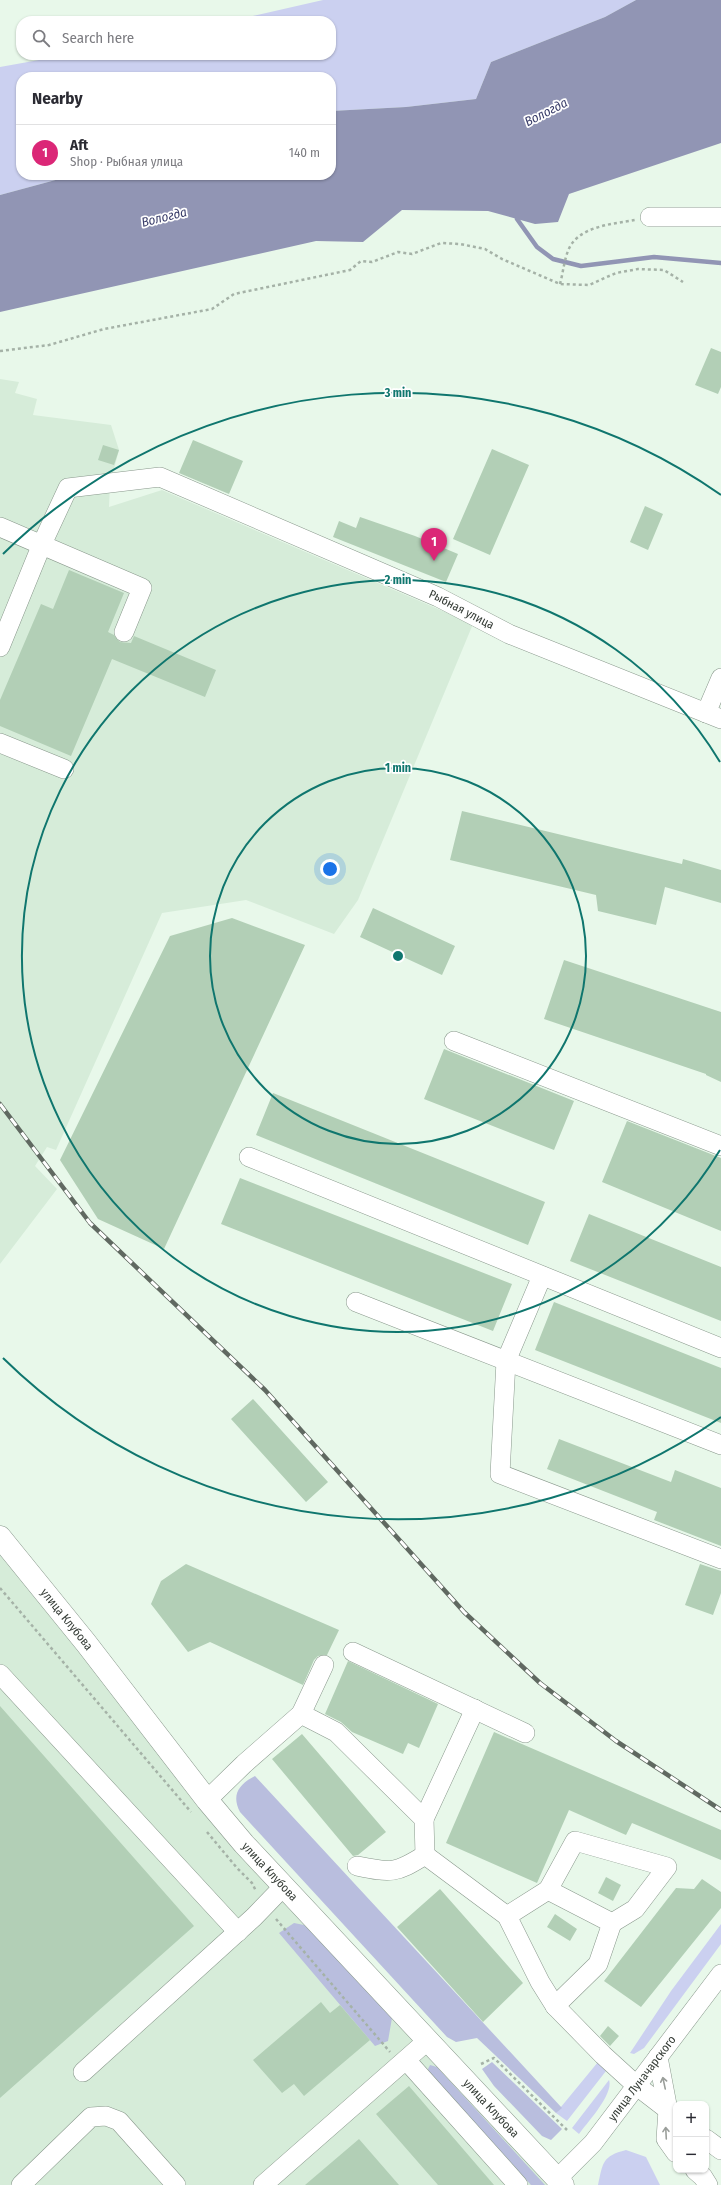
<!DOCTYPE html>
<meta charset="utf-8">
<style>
body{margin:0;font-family:"Fira Sans Condensed",sans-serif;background:#f7f7f7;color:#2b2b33}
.controls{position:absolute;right:12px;bottom:12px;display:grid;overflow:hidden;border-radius:8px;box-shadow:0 1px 3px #0004}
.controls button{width:36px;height:36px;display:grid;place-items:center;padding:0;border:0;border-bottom:1px solid #e1e1e2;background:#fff;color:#2b2b33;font:20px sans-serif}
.you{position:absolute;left:330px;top:869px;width:14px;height:14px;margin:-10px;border:3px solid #fff;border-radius:50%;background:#1a73e8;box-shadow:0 0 0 6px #1a73e833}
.badge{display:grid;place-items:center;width:26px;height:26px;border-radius:50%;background:#db2777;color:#fff;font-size:13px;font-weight:700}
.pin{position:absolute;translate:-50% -33px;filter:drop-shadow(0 1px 2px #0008)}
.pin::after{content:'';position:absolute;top:21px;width:14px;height:12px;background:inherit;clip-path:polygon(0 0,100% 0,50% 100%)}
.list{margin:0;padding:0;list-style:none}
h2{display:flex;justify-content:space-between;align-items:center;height:52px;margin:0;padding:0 16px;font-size:17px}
h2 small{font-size:13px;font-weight:400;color:#7c7c81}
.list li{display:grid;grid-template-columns:26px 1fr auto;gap:12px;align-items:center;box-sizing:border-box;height:56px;padding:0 16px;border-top:1px solid #e1e1e2}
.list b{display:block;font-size:15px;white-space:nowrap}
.list p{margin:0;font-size:13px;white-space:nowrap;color:#7c7c81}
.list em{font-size:13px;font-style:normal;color:#7c7c81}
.icon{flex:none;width:22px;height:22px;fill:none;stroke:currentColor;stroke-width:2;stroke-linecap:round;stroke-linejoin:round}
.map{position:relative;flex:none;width:721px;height:2185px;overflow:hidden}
.search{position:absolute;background:#fff;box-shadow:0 1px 3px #0004;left:16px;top:16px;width:320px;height:44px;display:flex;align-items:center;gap:10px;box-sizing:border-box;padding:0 14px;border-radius:16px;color:#7c7c81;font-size:15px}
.panel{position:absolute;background:#fff;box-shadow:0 1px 3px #0004;left:16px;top:72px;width:320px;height:108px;border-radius:16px}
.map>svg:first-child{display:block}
</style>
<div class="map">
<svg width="721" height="2185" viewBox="0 0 721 2185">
<rect width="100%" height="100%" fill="#e8f8ea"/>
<path fill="#d6ecd9" d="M0,379L19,382L15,393L37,399L33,415L111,425L119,450L110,484L109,507L162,490L473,624L358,900L334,934L246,900L162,913L56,1150L47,1147L35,1166L57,1189L0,1264Z
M0,1548L550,2185H0Z"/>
<path fill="#cbd0f0" d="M323,0H636L605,17L491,62L476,99L406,107L331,111V77H21V175H74L0,195V67L67,55H331V21H231Z
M721,1924V1944L644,2048L634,2054L630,2053L671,1991Z
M598,2062L606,2071L567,2121L556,2113Z
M609,2080C614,2094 587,2123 579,2134L572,2128Z
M626,2150L646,2157L660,2185H598C603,2163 602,2156 626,2150Z"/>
<path fill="#b9bede" d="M255,1776L562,2108L556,2113L477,2038L456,2042L447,2037L240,1812C231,1795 239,1784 255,1776Z
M294,1923L304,1925L312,1932L392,2018L388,2041L375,2046L279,1933Z
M492,2062L562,2129L551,2140L542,2136L494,2086L482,2069Z
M430,2065L437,2067L545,2185H531L429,2072L428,2069Z"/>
<path fill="#9195b4" d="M636,0H721V143L569,194L558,222L535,224L488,211L402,210L363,242L316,241L0,312V195L74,175H331V111L406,107L476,99L491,62L605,17Z"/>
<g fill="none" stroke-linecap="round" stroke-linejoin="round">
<path stroke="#9195b4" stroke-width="4.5" d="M517,219L537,247L553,259L581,266L654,257L721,263"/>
</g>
<path fill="#b2cfb6" d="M711,348L721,352V387L718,394L695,385Z
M193,440L243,461L229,494L179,473Z
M103,445L119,450L114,465L98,460Z
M492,449L529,465L490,555L453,539Z
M645,506L663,514L648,550L630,542Z
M360,517L415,536L458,554L446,582L333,537L339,521L356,528Z
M69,570L124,593L108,632L114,635L120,642L131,643L134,636L216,670L205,697L112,659L71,756L0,726V700L41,604L53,609Z
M462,811L682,864L683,859L721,870V903L665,887L656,925L598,911L596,895L450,860Z
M373,908L455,946L442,975L360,937Z
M232,918L305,945L164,1249L98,1219L60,1160L170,936Z
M564,960L721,1012V1082L706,1075V1074L544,1019Z
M444,1049L574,1101L554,1150L424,1099Z
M273,1093L545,1202L528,1245L256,1135Z
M627,1121L721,1158V1231L602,1182Z
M240,1178L512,1284L493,1331L221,1224Z
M589,1214L721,1267V1321L570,1261Z
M554,1302L721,1368V1423L535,1350Z
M253,1399L328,1482L306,1502L231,1419Z
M559,1439L671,1482L675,1470L721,1488V1546L654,1520L657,1512L547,1469Z
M186,1564L339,1630L327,1655L318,1656L314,1660L303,1685L210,1642L188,1652L151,1604L161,1581Z
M700,1564L721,1571V1593L713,1615L685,1605Z
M348,1661L438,1704L419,1748L408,1743L403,1754L352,1732L341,1722L325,1714Z
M0,1706L194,1926L0,2098Z
M494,1732L721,1830V1860L632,1823L626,1835L569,1810L537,1883L446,1843Z
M302,1734L386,1832L358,1855L353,1856L272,1759Z
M606,1877L621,1885L613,1901L598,1893Z
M702,1879L721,1892V1908L641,2007L604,1981L676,1888L694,1889Z
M440,1889L523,1983L483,2022L397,1927Z
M555,1914L577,1929L570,1941L547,1927Z
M321,2002L330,2013L340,2005L370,2040L304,2096L294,2084L282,2093L253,2060Z
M608,2026L619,2036L610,2046L600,2036Z
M409,2086L494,2185H438L376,2114Z
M359,2139L399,2185H305Z"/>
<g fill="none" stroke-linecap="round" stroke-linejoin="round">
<defs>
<g id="minor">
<path d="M650,217H721"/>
<path d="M0,527L142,588L124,632"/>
<path id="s1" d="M0,647L42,544L68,488L160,477L438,597L509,634L721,719"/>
<path d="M706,713L721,678"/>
<path d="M0,743L64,769"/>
<path d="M454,1041L721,1146"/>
<path d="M249,1157L721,1348"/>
<path d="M542,1276L506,1361L500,1474L721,1559"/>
<path d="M356,1302L721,1445"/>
<path d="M353,1652L525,1733"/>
<path d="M0,1674L238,1932"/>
<path d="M301,1714L324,1665"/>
<path d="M207,1800L244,1764L301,1714L336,1732L424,1819L425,1855"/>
<path d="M424,1819L475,1709"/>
<path d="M357,1866C391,1873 395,1874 425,1855L507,1916L540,1982L555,2006L603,2055L637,2086L676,2116"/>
<path d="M548,1890L575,1841L667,1867L635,1909L612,1923"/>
<path d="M507,1916L548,1890L612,1923L598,1964L555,2006"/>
<path d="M658,2057L668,2110L666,2139L676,2153"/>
<path d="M406,2060L518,2185"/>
<path d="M83,2072L254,1917L283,1887"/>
<path d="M706,2139L721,2150"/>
<path d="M695,2170L703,2177L708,2185"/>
<path id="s2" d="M557,2179L593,2143L721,1974"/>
<path d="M21,2185L91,2117L106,2116L119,2121L176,2185"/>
<path d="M263,2185L427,2041"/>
</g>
<g id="major">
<path id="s3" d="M0,1537L86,1643L207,1800L244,1844L563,2185"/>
</g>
</defs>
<use href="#minor" stroke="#89988c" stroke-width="20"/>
<use href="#major" stroke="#89988c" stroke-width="23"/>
<path stroke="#a5b2a7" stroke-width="2.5" stroke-dasharray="3 3" stroke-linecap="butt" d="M560,284C563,273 564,261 568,251C577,226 613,224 635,220
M0,351L49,345L104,329L212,309L234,294L350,270L361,261L372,262L398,252L412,254L441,243L460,244L485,249L502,259L560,284L589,285L616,273L638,269L664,270L683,282
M0,1588L191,1812
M207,1832L237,1868L252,1883L256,1891
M276,1919L390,2052
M481,2064L494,2058L567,2130"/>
<use href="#minor" stroke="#fff" stroke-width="19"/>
<use href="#major" stroke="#fff" stroke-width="22"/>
<defs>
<path id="rail" d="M0,1104L90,1223L265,1390L464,1612L540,1683L616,1741L721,1810"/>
</defs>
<use href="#rail" stroke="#606961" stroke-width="4.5"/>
<use href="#rail" stroke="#fff" stroke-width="3" stroke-dasharray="9" stroke-linecap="butt"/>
</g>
<defs><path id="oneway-shaft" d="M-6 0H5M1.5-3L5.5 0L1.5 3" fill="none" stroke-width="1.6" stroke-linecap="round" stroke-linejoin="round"/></defs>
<g stroke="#9a9e9a">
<use href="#oneway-shaft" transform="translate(664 2083) rotate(-102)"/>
<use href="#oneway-shaft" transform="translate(666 2133) rotate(-93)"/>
</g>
<g fill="none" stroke="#0f766e" stroke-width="2">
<circle cx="398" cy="956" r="188"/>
<path d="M720 1150A376 376 0 1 1 720 762"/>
<path d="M721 1417A563 563 0 0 1 3 1358M3 554A563 563 0 0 1 721 495"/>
</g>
<g text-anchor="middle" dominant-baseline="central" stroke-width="3.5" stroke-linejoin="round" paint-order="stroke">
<g font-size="12" fill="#353c36" stroke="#fff">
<text stroke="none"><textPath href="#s1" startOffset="595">Рыбная улица</textPath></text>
<text stroke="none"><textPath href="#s3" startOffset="106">улица Клубова</textPath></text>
<text stroke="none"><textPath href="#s3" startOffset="430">улица Клубова</textPath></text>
<text stroke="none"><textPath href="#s2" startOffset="132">улица Луначарского</textPath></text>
<text stroke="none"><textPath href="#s3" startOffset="754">улица Клубова</textPath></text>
</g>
<g font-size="13" font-style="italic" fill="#383c69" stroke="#fff">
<text transform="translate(546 112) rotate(-27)">Вологда</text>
<text transform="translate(164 217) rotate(-14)">Вологда</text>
</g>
</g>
<circle cx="398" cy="956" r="6" fill="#0f766e" stroke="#fff" stroke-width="2"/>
<g font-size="12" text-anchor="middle" font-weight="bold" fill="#0f766e" stroke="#fff" stroke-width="3.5" stroke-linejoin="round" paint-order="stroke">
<text x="398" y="397">3 min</text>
<text x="398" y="584">2 min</text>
<text x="398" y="772">1 min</text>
</g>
</svg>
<div class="controls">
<button>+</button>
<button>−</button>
</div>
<div class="you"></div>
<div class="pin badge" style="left:434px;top:561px">1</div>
<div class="search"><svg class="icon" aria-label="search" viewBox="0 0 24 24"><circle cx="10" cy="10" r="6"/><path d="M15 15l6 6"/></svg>Search here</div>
<section class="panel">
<h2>Nearby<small></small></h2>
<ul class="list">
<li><span class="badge">1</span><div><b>Aft</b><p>Shop · Рыбная улица</p></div><em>140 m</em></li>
</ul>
</section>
</div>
